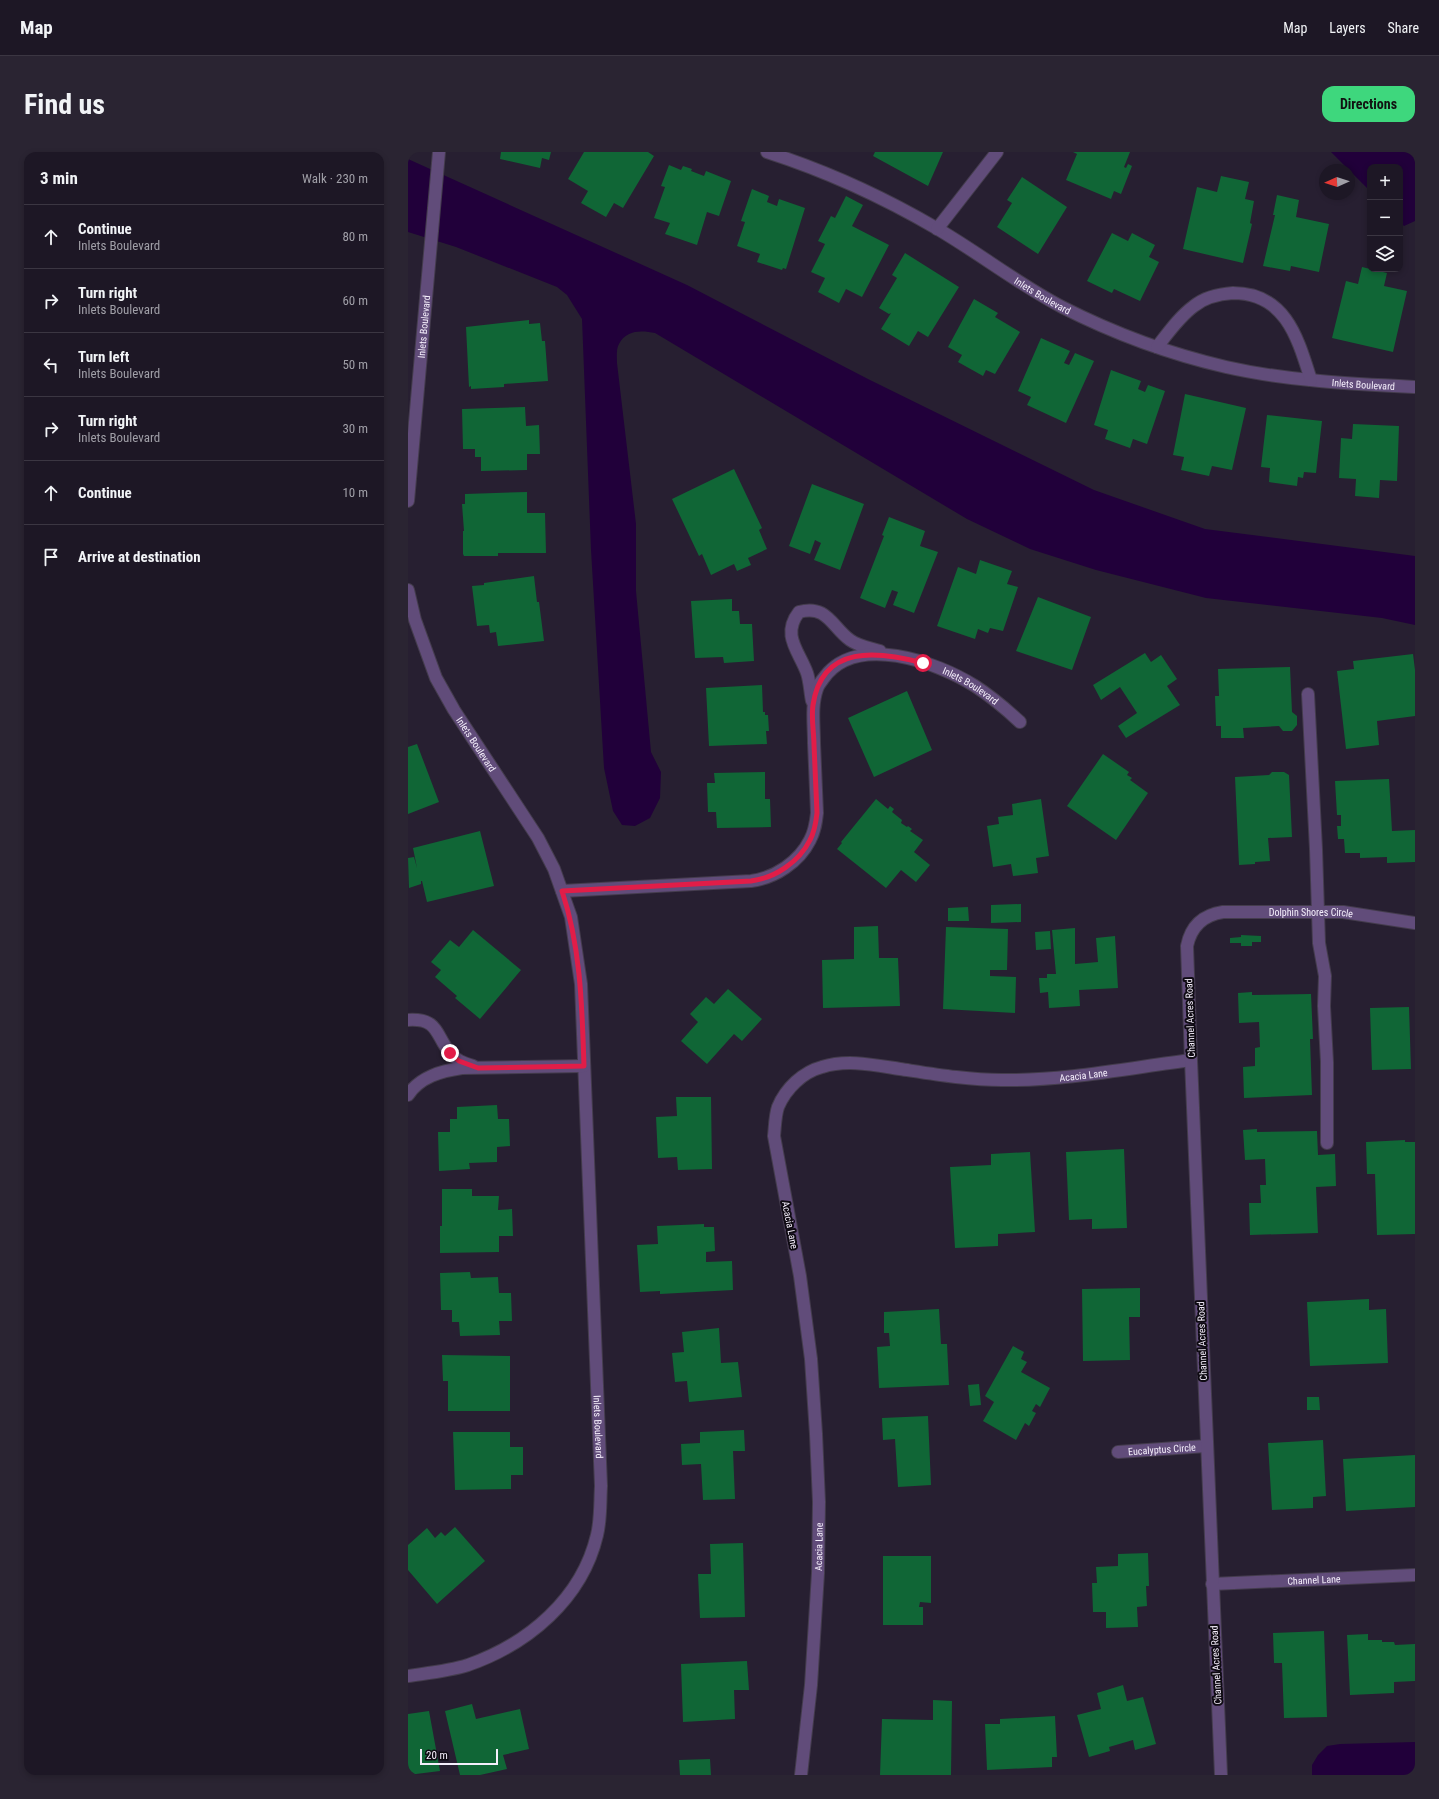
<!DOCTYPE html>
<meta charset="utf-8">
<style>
body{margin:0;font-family:"Roboto Condensed",sans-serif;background:#2a2432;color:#f1f3f6}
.controls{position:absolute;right:12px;top:12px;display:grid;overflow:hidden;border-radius:8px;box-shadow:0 2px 6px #0003}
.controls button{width:36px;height:36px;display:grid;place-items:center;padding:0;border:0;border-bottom:1px solid #3b3642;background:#1d1725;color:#f1f3f6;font:20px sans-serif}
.compass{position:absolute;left:911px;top:12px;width:36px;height:36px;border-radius:50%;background:#1d1725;box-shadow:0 2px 6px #0003;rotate:267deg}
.scale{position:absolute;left:12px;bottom:10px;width:78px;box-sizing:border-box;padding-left:4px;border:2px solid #f5effc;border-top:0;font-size:11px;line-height:14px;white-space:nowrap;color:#f5effc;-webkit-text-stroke:3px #0e0a12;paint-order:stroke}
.stop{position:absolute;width:12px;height:12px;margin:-9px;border:3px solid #e11d48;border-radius:50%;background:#fff}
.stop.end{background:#e11d48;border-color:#fff;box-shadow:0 1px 4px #0008}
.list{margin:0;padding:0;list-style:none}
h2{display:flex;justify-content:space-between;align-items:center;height:52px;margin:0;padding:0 16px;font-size:17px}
h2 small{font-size:13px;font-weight:400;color:#a09fa7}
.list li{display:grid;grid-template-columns:26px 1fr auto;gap:12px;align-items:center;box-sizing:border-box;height:64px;padding:0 16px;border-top:1px solid #3b3642}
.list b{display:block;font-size:15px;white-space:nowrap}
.list p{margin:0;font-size:13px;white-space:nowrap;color:#a09fa7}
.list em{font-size:13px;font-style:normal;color:#a09fa7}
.icon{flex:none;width:22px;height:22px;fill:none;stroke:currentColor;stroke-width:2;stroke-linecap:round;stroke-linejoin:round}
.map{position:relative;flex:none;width:1007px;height:1623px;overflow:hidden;border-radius:12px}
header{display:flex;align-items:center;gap:24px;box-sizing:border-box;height:56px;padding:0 20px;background:#1d1725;border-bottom:1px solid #3b3642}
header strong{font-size:19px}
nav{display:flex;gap:22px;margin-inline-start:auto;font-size:14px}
.intro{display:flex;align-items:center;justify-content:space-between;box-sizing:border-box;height:96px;padding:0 24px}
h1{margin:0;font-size:28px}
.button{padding:10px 18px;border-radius:12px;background:#3ed77d;color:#111;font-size:14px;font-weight:700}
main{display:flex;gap:24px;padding:0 24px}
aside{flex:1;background:#1d1725;border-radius:12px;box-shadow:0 2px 6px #0003}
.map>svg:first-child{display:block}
</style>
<header>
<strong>Map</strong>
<nav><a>Map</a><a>Layers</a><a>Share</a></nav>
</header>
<div class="intro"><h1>Find us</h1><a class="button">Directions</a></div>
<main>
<aside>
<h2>3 min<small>Walk · 230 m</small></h2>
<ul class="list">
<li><svg class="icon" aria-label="ahead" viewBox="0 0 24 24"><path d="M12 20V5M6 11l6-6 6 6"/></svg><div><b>Continue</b><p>Inlets Boulevard</p></div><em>80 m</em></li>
<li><svg class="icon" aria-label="right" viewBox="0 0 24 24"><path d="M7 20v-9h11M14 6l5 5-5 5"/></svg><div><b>Turn right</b><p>Inlets Boulevard</p></div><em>60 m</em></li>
<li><svg class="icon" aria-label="left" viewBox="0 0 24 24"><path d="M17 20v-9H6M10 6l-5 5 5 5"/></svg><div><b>Turn left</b><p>Inlets Boulevard</p></div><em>50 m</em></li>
<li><svg class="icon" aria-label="right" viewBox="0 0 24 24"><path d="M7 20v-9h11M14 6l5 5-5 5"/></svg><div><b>Turn right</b><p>Inlets Boulevard</p></div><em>30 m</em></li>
<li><svg class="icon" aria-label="ahead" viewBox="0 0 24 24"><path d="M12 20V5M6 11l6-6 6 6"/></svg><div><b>Continue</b></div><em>10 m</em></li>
<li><svg class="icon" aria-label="arrive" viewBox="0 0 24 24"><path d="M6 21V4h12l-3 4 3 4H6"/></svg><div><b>Arrive at destination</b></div></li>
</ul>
</aside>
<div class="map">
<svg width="1007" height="1623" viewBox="0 0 1007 1623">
<rect width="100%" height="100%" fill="#271f31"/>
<path fill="#21003a" d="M923,0H1007V69L996,74L992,70V15H962V39Z
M0,7L279,133L460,227L686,338L797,377L1007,404V473L974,466L798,446L688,418L622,397L559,367L247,181C233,178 218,178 211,192C208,197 209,206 209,211L228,372V439L243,600L253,620L252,646L242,666L227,674L214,673L205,659L196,616L183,398L174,167L159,143L149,135L48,95L0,80Z
M1007,1590V1623H904V1613L910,1603L919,1594L932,1592Z"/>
<path fill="#106636" d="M93,0H143L141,8L134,6L132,16L92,7Z
M176,0H240L246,4L215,56L206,51L198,65L173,51L180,39L160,27Z
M467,0H535L520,34L465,4Z
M665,0H722L716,15L718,16L720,12L724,14L713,42L706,39L703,47L658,28L669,2Z
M261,13L273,18L275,14L284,17L283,19L296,24L298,19L323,29L311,64L299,60L289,93L257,82L262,71L246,66L257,35L253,34Z
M813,24L841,30L837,47L846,49L842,71L844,72L835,111L775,97L789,35L809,40Z
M614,25L659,55L630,102L589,75L604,51L599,48Z
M344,37L361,44L359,50L369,54L371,47L397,56L378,117L375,116L374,118L349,110L352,102L329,94L337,70L333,69Z
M869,43L891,48L888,65L921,72L911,120L883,114L882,119L855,114L867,63H865Z
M438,44L455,53L444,74L481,93L454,145L438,137L431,151L410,140L417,126L403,120L417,92L410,89L423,64L427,66Z
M704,81L720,89L724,81L747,93L741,105L751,110L732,149L706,137L704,141L679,129Z
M497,101L551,135L520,185L510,179L501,194L473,177L483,161L481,162L471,156L489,126L484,123Z
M954,115L979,121L976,134L999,139L985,200L924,186L938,129L950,132Z
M566,147L590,161L587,165L612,180L587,222L578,218L575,224L550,210L554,203L540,195Z
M121,168V172L132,171L134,189H137L140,229L96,232V235L63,237V234L61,235L58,175Z
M633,186L662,199L656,211L661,213L667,201L686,209L658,271L619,253L623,245L610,239Z
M703,218L733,229L730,237L737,240L740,233L757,239L739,292L725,287L722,296L697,287L700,278L686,273Z
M777,242L838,256L824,318L804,314L801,324L773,318L776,305L765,303Z
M117,255L118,274L131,273L132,302H119V318L73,319V305H67V297H55L54,257Z
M859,263L914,269L908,321L896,320L895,326L890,325L889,334L861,330L862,316L853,315Z
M945,272L991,274L989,329L972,328L971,346L947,344L948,327L931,326L933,286L944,287Z
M326,317L354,376L351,378L359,397L340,406L343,413L329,419L326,412L303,423L294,402L291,404L264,347Z
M404,332L456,352L432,418L406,408L413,391L407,388L402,402L381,394Z
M119,340V361H137L138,401H90V404H56L55,402V379H56L54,352H57V342Z
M481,365L517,379L512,394L530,400L506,461L485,453L490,440L484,438L477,456L452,446L476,384L474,383Z
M572,408L604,419L599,432L610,435L595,479L582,476L580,481L570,477L567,487L529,474L550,415L568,422Z
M126,424L129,450H131L136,489L90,494L88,480L82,481L81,473L69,474L64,434L76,433V431Z
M630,445L683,465L664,518L608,499Z
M324,447V459H331L332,472H344L346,509L316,511L315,505L287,506L283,449Z
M737,501L743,510L753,503L769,527L759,534L772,553L718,586L710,574L729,561L712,535L693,548L685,533Z
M1005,502L1007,518V564L969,569L971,593L938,597L929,519L946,517L945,509Z
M882,515L884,560L889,564V573L884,579H875L871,574L835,576L836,586H813V574H808L807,544H811L810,517Z
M354,533L355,560H357V563H360L361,579H358L359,592L301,594L298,536Z
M499,539L524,598L466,625L440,566Z
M9,592L31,650L0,662V595Z
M695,602L721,620L719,623L724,626L722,628L740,641L708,688L659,654Z
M357,620V647H362L363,675L309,676L308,660H300L299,631H307L306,621Z
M864,620H876L881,623L884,685L860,686L862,709L847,710V712L831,713L827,625L861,623Z
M981,627L984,679L1007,678V710L979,711V705L952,706V701H937L936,687H930L929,674H933V663H929L927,629Z
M468,647L480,657L482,654L486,657L484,660L494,668L493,671L499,675L500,674L504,677L502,679L515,688L506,700L522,713L508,730L493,718L478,736L429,697L434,691L433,690Z
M633,647L641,704L628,706L630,721L605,724L603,712L585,715L579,674L591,672L590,665L605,663L604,652Z
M72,679L86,734L19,750L14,729H13V732L1,736L0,706L6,705L9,716L5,696Z
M613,752V770L583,771V753Z
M560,755L561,769H540V756Z
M470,774L471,806H490L492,854L415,856L414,808L446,807V775Z
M538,775L600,777L599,818H582V824L608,825L607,861L535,857Z
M667,776V812L690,810L688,786L707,784L710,836L671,838L672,854L641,856L640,840L632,841L631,826H639V822H648L644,778Z
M65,778L113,818L72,867L47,846L49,844L27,825L33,818L23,810L42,788L51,795Z
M642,779L643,797L628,798L627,780Z
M833,783L853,784V790H844V794H833V791H822V786L833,785Z
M320,837L354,867L334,889L326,882L299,912L273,889L290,870L282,862L298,845L306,852Z
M844,840V843L903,842L905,887H902L904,943L836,946L835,915L847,914V896L852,895L851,870L831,871L830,841Z
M1001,855L1003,917L964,918L962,856Z
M268,945H303L304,1017L270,1018L269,1005L250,1006L248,965L269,964Z
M89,953L90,967H101L102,994L89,995V1010L61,1011L62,1017L31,1019L30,980H42V967H49V955Z
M849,977V980L909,979L910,1003L927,1002L928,1034L908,1035L910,1081L842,1083L841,1051H853L852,1033H858L857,1007L837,1008L835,978Z
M997,988V990H1007V1082L969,1083L967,1022H959L958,990Z
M716,997L719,1076L684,1077V1067L661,1068L658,1000Z
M622,1000L627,1080L590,1082V1094L547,1096L542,1015L583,1013V1002Z
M34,1037H64V1044H91L90,1058L104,1057L105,1084H91V1100L32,1101V1074H34Z
M296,1072V1075H306L307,1099L298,1100V1110L324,1109L325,1138L252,1142V1139L232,1140L229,1093L250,1092L249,1074Z
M62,1120L63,1126L90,1125L91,1141H103L104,1169H91L92,1183L52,1184L51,1170H44V1158H33L32,1121Z
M732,1136V1165H721L722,1208L675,1209L674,1137Z
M961,1147V1158L978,1157L980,1211L902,1214L899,1150Z
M531,1157L533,1192H539L541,1233L471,1236L469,1195L482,1194L481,1181H476V1160Z
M311,1176L313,1211L330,1210L334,1245L281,1250L279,1229L267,1230L264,1201L276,1200L274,1180Z
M605,1194L616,1200L613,1207L619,1210L613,1220L642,1236L632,1255L628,1252L624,1259L628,1261L621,1274L617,1271L608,1288L575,1269L586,1250L577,1244Z
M34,1203L102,1204V1259H40V1229H35Z
M571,1232L573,1253L562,1254L560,1233Z
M899,1245H911L912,1258H899Z
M520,1264L523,1333L490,1335L487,1287L475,1288L474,1266Z
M336,1278L337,1299H325L327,1347L295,1348L293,1312L274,1313L273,1292L292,1291V1280Z
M45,1280H102V1295H115V1323H103V1337L47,1338Z
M915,1288L918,1344L905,1345V1356L864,1358L860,1291Z
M1007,1303V1355L938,1359L935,1307Z
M47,1375L77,1409L29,1452L0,1418V1393L19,1376L27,1386L33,1380L37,1384Z
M335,1391L337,1465L292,1466L290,1422H303L302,1392Z
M740,1401L741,1434H738L739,1454L729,1455L730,1475L698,1476V1460H685L684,1431H689L688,1415L710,1414V1402Z
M475,1404H523V1451L512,1450L511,1455H515V1473H475Z
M916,1479L919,1565L876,1566L874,1511H866L865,1481Z
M960,1482V1488H974V1490H986L987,1493L1007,1492V1529L986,1530V1541L942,1543L939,1483Z
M339,1509L341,1538H326L327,1567L275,1570L273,1512Z
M715,1533L719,1549L735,1545L748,1592L727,1598L725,1588L701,1595L702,1599L681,1605L669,1563L693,1557L689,1541Z
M525,1548L544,1549L543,1623H472L474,1567L525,1568Z
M64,1552L68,1567L112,1557L121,1597L95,1603L99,1617L72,1623H52L37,1559Z
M21,1559L32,1619L0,1623V1562Z
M647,1564L649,1605H644V1615L579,1618L577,1572H592V1567Z
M302,1607L303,1623H272L271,1608Z"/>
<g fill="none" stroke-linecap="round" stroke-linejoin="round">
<defs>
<path id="lane" d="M900,542L908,697L911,791L917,824L916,854L919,910V991"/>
<g id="street">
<path id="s1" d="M359,0C418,19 475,45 528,76C571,101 610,132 654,155C705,181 762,202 818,215C880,229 944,232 1007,235"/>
<path d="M529,77L589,0"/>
<path d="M749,195C760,181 771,165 786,154C797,145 811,142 825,141C878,141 890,187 903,228"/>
<path id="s2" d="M0,349L31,0"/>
<path id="s3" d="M0,438L7,468L28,526L46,558L130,686L146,717L163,765L173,832L193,1334C192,1350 193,1367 189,1383C174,1447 120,1492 60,1513C41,1519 20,1521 0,1524"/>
<path d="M404,549C402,540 402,530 399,521C391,499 373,483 391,460C419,452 424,475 442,488C450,494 462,496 472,499"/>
<path id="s4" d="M154,739L343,729C367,726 391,710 402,688C407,679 408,670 409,661C408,637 407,614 406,591C406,573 403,554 409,537C410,533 413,530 415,527C447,480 529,510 567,534C584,545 598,557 612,570"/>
<path d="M0,868C32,866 27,884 43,902C49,909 56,911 65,914"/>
<path d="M0,943C12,925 33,919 54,916L176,914"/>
<path id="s5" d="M710,1300L798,1294"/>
<path id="s6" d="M804,1432L1007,1423"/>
<path id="s7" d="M393,1623L403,1533L410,1421L411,1350L408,1282L403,1207L392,1124L366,984C367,975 367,964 370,955C378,936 395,920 414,915C439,907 466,913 492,917C525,922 560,928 594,928C657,929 721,916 783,908"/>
<path id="s8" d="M813,1623L783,908L779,794C783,774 795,763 815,760H935L1007,771"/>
</g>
</defs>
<use href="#lane" stroke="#443c4d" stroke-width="14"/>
<use href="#street" stroke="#443c4d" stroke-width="14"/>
<use href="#lane" stroke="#614c7a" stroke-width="12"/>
<use href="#street" stroke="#614c7a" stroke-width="12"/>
</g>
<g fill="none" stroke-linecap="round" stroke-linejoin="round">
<path stroke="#e11d48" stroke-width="5" d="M42,901L51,909L70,916L176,914C174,855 173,796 154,739L343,729C367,726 391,710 402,688C407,679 408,670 409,661C408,638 407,616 406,593C406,581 403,566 405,553C414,492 470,499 515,511"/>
</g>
<g text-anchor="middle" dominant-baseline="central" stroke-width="4" stroke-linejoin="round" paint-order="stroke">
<g font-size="10" fill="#f5effc" stroke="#0e0a12">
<text stroke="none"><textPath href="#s1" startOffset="312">Inlets Boulevard</textPath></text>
<text stroke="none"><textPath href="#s2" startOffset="175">Inlets Boulevard</textPath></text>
<text stroke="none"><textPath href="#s1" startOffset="648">Inlets Boulevard</textPath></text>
<text stroke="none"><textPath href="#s4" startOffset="590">Inlets Boulevard</textPath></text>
<text stroke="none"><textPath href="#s3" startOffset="170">Inlets Boulevard</textPath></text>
<text stroke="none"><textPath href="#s8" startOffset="971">Dolphin Shores Circle</textPath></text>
<text transform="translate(782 866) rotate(-92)">Channel Acres Road</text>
<text stroke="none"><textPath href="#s7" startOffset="997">Acacia Lane</textPath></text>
<text transform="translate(382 1073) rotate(79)">Acacia Lane</text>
<text transform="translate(794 1189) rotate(-92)">Channel Acres Road</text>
<text stroke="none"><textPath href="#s3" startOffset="879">Inlets Boulevard</textPath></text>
<text stroke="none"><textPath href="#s5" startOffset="44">Eucalyptus Circle</textPath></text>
<text stroke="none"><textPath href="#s7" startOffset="229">Acacia Lane</textPath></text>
<text stroke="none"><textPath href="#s6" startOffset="102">Channel Lane</textPath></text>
<text transform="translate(808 1513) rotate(-93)">Channel Acres Road</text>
</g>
</g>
</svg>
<div class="controls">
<button>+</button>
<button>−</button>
<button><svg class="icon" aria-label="layers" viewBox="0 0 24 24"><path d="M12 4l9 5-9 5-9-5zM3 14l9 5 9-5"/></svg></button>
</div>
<svg class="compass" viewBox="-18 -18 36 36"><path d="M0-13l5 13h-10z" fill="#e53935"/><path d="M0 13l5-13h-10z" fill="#a09fa7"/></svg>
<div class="scale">20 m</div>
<div class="stop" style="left:515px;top:511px"></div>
<div class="stop end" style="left:42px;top:901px"></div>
</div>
</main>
